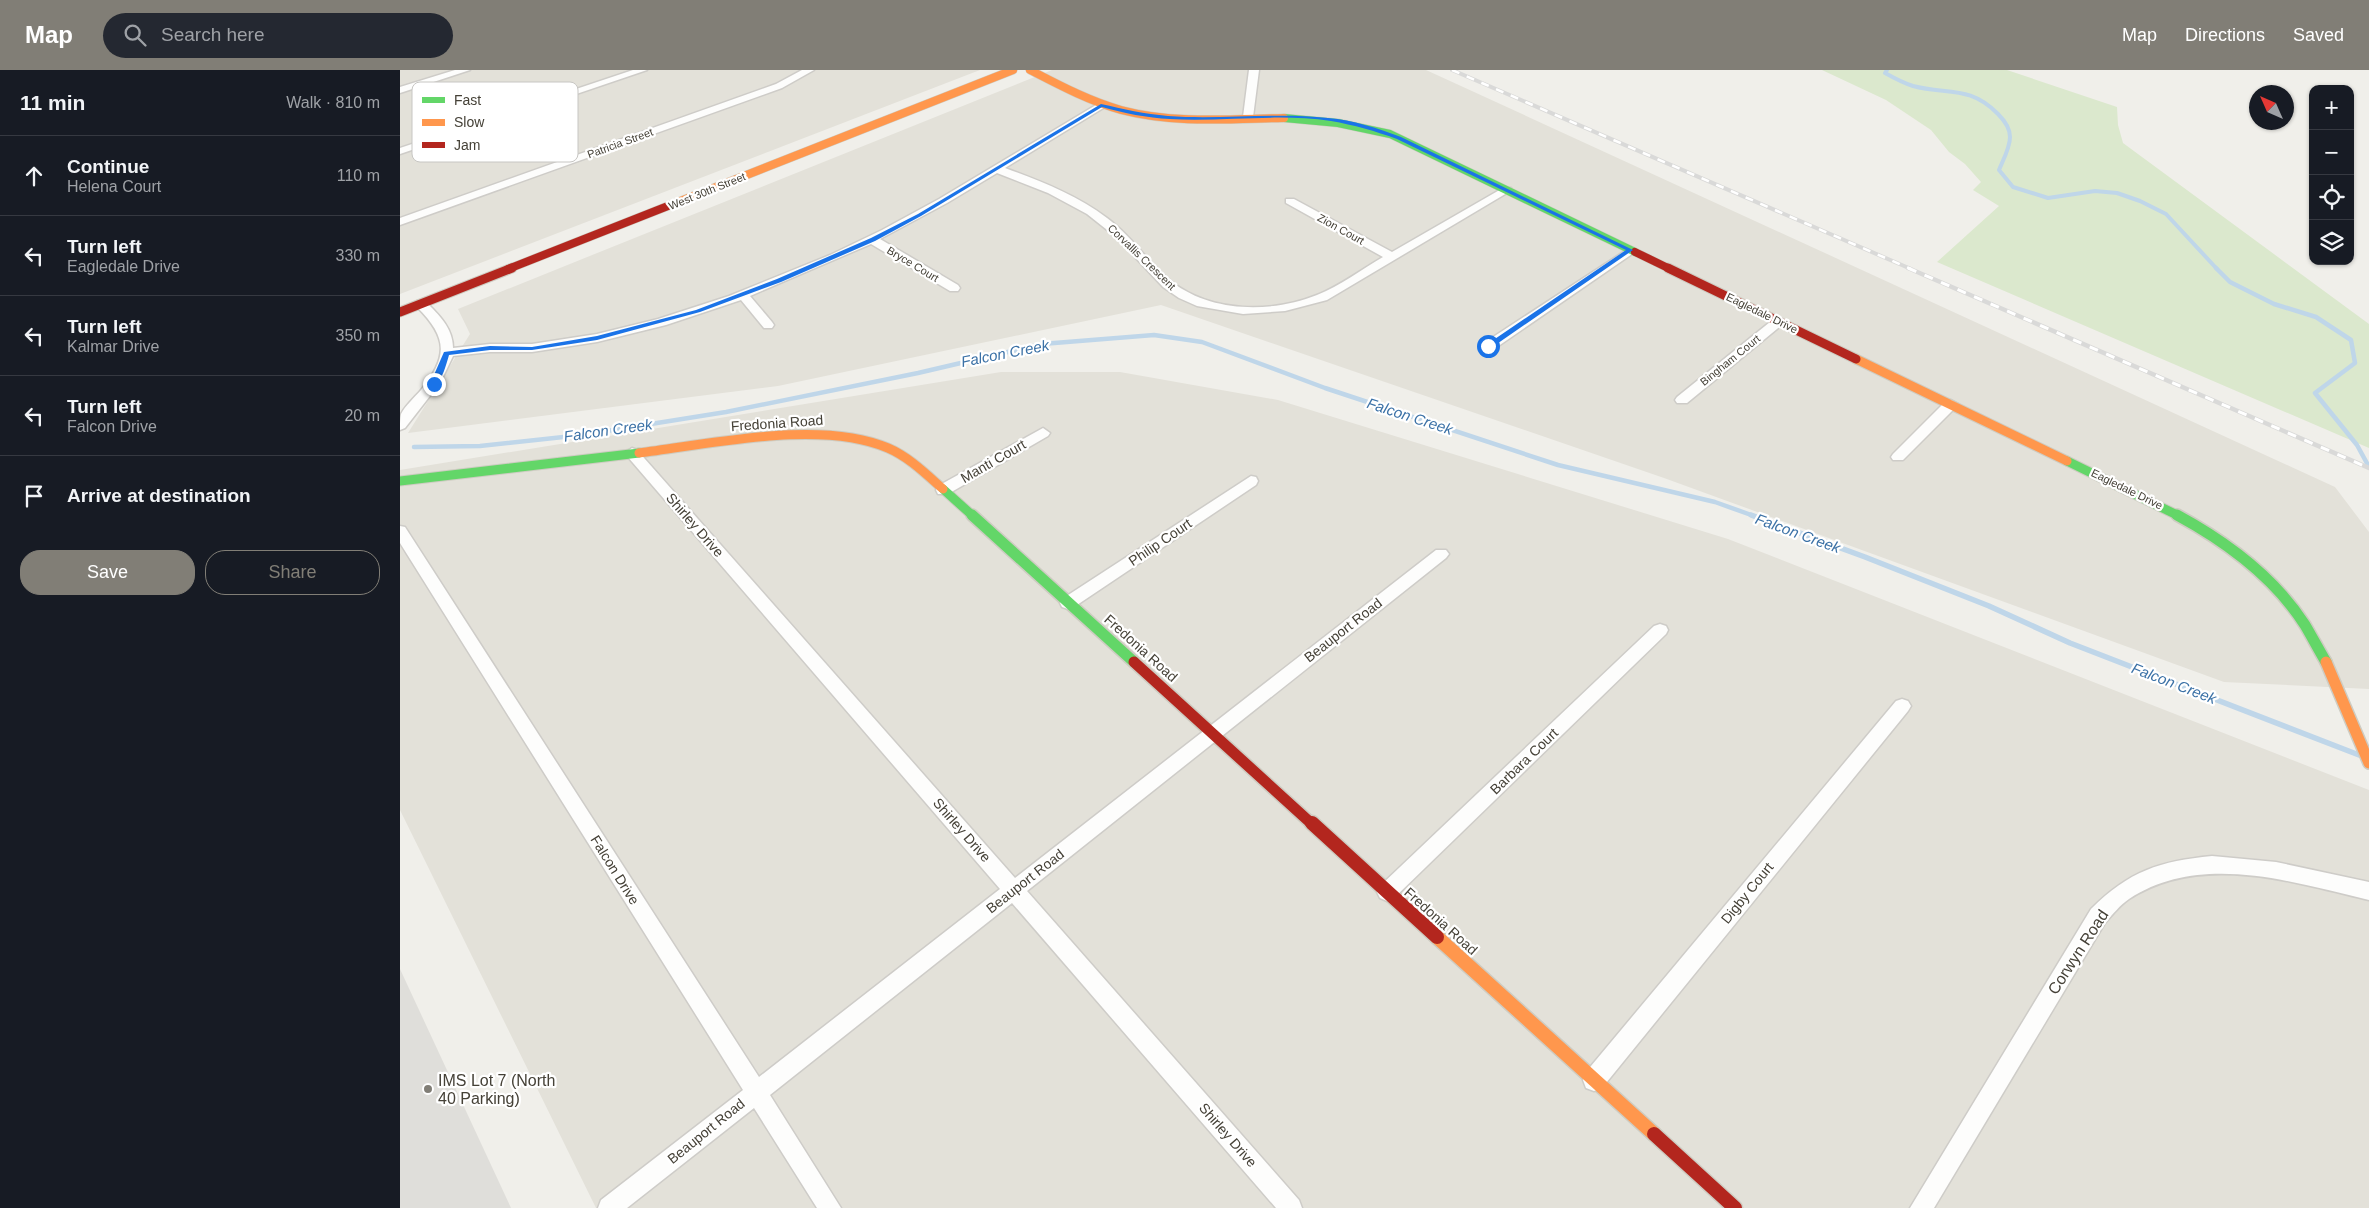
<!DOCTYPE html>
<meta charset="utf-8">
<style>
body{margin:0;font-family:Helvetica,sans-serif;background:#242831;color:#f1f3f6}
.controls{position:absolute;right:15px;top:15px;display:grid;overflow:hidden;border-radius:10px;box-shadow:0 1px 4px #0004}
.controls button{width:45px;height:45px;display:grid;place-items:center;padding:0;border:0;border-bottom:1px solid #363941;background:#171b24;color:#f1f3f6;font:25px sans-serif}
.compass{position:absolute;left:1849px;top:15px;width:45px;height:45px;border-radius:50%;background:#171b24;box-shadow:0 1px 4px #0004;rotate:315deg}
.stop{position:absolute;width:15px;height:15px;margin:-11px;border:4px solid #1a73e8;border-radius:50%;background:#fff}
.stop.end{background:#1a73e8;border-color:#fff;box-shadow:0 1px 5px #0008}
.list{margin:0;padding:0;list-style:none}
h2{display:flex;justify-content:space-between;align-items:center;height:65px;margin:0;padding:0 20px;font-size:21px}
h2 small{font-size:16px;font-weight:400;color:#9ea1a6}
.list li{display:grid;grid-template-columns:32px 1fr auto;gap:15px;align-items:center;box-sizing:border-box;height:80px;padding:0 20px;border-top:1px solid #363941}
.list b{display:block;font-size:19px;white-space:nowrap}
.list p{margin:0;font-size:16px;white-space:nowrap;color:#9ea1a6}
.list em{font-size:16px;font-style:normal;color:#9ea1a6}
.actions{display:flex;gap:10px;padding:15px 20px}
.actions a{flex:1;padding:11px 0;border:1px solid #817e76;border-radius:20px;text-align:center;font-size:18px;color:#817e76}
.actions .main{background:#817e76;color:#fff}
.icon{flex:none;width:28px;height:28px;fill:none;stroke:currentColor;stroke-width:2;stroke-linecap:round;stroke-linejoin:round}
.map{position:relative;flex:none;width:1969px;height:1138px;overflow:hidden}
header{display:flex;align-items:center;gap:30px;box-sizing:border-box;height:70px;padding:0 25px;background:#817e76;color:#fff}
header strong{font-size:24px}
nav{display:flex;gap:28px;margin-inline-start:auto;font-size:18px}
.search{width:350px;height:45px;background:#242831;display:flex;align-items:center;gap:12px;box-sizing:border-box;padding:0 18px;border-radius:28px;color:#9ea1a6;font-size:19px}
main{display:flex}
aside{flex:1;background:#171b24}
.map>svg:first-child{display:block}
</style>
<header>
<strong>Map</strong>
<div class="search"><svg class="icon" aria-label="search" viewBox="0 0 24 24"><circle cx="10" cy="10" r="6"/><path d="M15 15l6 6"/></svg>Search here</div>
<nav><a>Map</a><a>Directions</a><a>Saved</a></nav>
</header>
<main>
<aside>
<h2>11 min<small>Walk · 810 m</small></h2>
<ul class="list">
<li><svg class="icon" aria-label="ahead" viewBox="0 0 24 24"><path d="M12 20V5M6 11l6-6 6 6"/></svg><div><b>Continue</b><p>Helena Court</p></div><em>110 m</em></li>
<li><svg class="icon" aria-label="left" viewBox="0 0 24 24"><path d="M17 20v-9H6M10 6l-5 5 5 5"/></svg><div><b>Turn left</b><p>Eagledale Drive</p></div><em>330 m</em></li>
<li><svg class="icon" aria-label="left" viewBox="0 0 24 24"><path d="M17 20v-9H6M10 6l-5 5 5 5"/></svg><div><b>Turn left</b><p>Kalmar Drive</p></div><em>350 m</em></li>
<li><svg class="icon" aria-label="left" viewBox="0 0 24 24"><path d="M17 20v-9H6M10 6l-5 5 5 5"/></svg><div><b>Turn left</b><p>Falcon Drive</p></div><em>20 m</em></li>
<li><svg class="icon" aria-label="arrive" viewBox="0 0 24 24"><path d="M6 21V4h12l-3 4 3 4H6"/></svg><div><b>Arrive at destination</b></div></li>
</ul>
<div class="actions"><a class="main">Save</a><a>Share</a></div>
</aside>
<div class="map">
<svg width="1969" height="1138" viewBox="0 0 1969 1138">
<rect width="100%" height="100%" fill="#f0efea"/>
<path fill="#e3e1d9" d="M0,0H580L0,224Z
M652,0H1026L1935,417L1969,462V619L1824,612L1264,408L761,235L378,316L8,363L70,264L58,239Z
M601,302H720L878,330L1328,469L1969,720V1138H196L0,740V400Z"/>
<path fill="#dbe8cd" d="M1422,0H1607L1717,37L1718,55L1723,73L1969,254V378L1537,192L1599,136L1573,120L1581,112L1565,94L1549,82L1531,60L1486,30Z"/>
<path fill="#dfdeda" d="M0,899L111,1138H0Z"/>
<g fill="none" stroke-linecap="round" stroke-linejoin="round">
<path stroke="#bfd6e9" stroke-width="4" d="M1487,0L1485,3C1494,8 1503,13 1513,16C1547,25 1570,15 1598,44C1604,50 1610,59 1610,67C1610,78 1603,90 1599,100L1613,117L1648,128L1695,121L1717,123L1740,131L1766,144L1817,199"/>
<path stroke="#bfd6e9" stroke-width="4.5" d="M1816,198L1830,212L1874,234L1916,247L1951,270L1955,293L1915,323L1957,375L1969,397
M14,377L80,376L182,365L326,342L518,303L642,274L754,265L802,272L925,318L1158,395L1315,432L1354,446"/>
<path stroke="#bfd6e9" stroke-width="5.5" d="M1351,445L1465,487L1589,536L1670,573L1959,685"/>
<defs>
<path id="street" d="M55,0H70L0,23V17Z
M233,0H247L0,84V78Z
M402,0H414L382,18L0,155V148L376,14Z
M849,0H859L853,47L848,50L843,47Z
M701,32L706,35L705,37L605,98C640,111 677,125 707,148C732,166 748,193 772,212C812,243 872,243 917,225C940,216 962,199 983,187L886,133V129H894L992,182L1103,118H1111L1112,120L927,230L885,241L843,244L797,236L779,228L763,217L716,167L687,144L648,123L597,103L547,133L480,169L558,215L560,218L558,221H550L471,174L350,226L372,252L374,255L372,258H364L341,230L266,255L197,272L132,282H90L53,286L40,313L5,358L0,360C0,355 0,348 1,344C5,336 15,327 21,320C49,286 47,267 17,237L15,234L17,231H25C39,245 53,258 53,278L90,274H132L197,264L258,249L329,226L430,185L482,160L539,129Z
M1231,177L1237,180L1235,182L1094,279H1084L1083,276L1084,273Z
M1379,247L1385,251L1383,254L1287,333H1277L1275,330L1277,327L1375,248Z
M1551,330L1558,334L1556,337L1503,390H1493L1491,387L1493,384L1546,331Z
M643,358L650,363L648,366L548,424H538L536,420L538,416Z
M232,378L237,380L615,808L1036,480H1046L1049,484L1046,488L627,821L899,1130L902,1138H876L612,833L370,1025L441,1138H417L354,1038L227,1138H198L201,1130L343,1020L0,473V456L5,457L359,1007L600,819L227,386L225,383Z
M851,406L856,407L858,411L856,415L674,537L668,539L662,537L660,533L662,529Z
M1260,554L1266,556L1268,560L1266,564L994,828L987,831L980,828L977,822L980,816L1254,556Z
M1502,629L1508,631L1511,636L1508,641L1202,1018L1194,1021L1186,1018L1183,1010L1186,1002L1496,631Z
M1812,786L1876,792L1969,812V830C1892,812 1801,782 1729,829C1720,835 1713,844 1705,853L1534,1138H1510L1691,839C1729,801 1760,791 1812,786Z"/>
<path id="fast-far2" d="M884,48L938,53L990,64L1235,182"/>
<path id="fast-far1" d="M1667,391L1779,446
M0,411L239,383
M543,419L573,446"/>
<path id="fast" d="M572,445L734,592
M1777,445C1825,471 1875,508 1905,555C1912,567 1919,580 1926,592"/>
<path id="slow-far3" d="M630,0C659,15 689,31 721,40C774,54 830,49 884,48
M273,134L613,0"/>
<path id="slow-far2" d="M1456,289L1667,391
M239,383C311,374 421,349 488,378C509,387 526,404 543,419"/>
<path id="slow-far1" d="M1926,592L1969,693"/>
<path id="slow" d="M1037,867L1254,1064"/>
<path id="jam-far3" d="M1235,182L1270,199
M108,199L273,134"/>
<path id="jam-far2" d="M1268,198L1456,289
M0,242L112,198"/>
<path id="jam-far1" d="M734,592L913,755"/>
<path id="jam" d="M912,753L1037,867
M1254,1064L1335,1138"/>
</defs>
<use href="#street" stroke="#ceccc8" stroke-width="3"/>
<use href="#fast-far2" stroke="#ceccc2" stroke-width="9"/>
<use href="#fast-far1" stroke="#ceccc2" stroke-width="11"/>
<use href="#fast" stroke="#ceccc2" stroke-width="14"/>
<use href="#slow-far3" stroke="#ceccc2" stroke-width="9"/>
<use href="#slow-far2" stroke="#ceccc2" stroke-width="11"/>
<use href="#slow-far1" stroke="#ceccc2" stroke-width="14"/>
<use href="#slow" stroke="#ceccc2" stroke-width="17"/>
<use href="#jam-far3" stroke="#ceccc2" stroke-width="9"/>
<use href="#jam-far2" stroke="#ceccc2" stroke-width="11"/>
<use href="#jam-far1" stroke="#ceccc2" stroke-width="14"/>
<use href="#jam" stroke="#ceccc2" stroke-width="17"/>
<use href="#street" fill="#fdfdfc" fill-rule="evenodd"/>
<use href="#fast-far2" stroke="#63d668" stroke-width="8"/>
<use href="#fast-far1" stroke="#63d668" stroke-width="9"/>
<use href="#fast" stroke="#63d668" stroke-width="11"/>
<use href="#slow-far3" stroke="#ff974d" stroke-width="8"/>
<use href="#slow-far2" stroke="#ff974d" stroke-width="9"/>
<use href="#slow-far1" stroke="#ff974d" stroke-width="11"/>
<use href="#slow" stroke="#ff974d" stroke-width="14"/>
<use href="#jam-far3" stroke="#b3261e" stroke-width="8"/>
<use href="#jam-far2" stroke="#b3261e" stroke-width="9"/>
<use href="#jam-far1" stroke="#b3261e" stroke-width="11"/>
<use href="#jam" stroke="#b3261e" stroke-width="14"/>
<defs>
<path id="rail-far1" d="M1052,0L1511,199"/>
<path id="rail" d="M1508,198L1969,398"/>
</defs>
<use href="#rail-far1" stroke="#d9d9d8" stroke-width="4"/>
<use href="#rail" stroke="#d9d9d8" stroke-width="4.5"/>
<use href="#rail-far1" stroke="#fff" stroke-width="2.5" stroke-dasharray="8" stroke-linecap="butt"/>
<use href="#rail" stroke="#fff" stroke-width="3" stroke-dasharray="9" stroke-linecap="butt"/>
</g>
<path fill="#1a73e8" d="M701,34C723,39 745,44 768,46C821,50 875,42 928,48C953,50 977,58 1001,67L1233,180L1091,278H1086V275L1226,180L997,69C975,61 954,55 931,51C878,43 823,52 770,49C747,48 724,43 702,37L521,146L475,171L381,212L300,242L197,270L132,280H90L49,285C46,295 43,309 34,316L30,314L44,282L90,276L132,277L197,266L296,240L377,209L471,168L518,144Z"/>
<circle fill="#817e76" stroke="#fff" stroke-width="2" cx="28" cy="1019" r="5"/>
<g text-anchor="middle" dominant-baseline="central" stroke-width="4.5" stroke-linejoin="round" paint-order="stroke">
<g font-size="11" fill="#454137" stroke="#fff">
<text transform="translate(220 73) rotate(-20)">Patricia Street</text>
<text transform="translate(307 121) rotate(-22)">West 30th Street</text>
<text transform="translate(941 159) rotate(29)">Zion Court</text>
<text transform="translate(742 187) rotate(44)">Corvallis Crescent</text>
<text transform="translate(513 194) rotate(31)">Bryce Court</text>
<text transform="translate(1362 243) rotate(26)">Eagledale Drive</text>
<text transform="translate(1330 290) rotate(-39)">Bingham Court</text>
<text transform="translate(1727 419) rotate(26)">Eagledale Drive</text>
</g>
<g font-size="14" fill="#454137" stroke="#fff">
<text transform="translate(377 353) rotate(-4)">Fredonia Road</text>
<text transform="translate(593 391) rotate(-30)">Manti Court</text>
<text transform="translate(295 455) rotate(49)">Shirley Drive</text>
<text transform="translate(760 472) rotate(-34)">Philip Court</text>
<text transform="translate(943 560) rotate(-38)">Beauport Road</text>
<text transform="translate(741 578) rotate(42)">Fredonia Road</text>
<text transform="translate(1124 691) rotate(-44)">Barbara Court</text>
<text transform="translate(562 760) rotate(49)">Shirley Drive</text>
<text transform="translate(215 800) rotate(58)">Falcon Drive</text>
<text transform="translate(625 811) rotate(-38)">Beauport Road</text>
<text transform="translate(1347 823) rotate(-51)">Digby Court</text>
<text transform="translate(1041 851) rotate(42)">Fredonia Road</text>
<text transform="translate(306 1061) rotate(-39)">Beauport Road</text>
<text transform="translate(828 1065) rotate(49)">Shirley Drive</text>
</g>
<g font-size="15" font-style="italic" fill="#3b71a6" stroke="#fff">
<text transform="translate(605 283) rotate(-11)">Falcon Creek</text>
<text transform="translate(1010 346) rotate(18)">Falcon Creek</text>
<text transform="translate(208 360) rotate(-8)">Falcon Creek</text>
<text transform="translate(1398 463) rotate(20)">Falcon Creek</text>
<text transform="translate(1774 613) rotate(21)">Falcon Creek</text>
</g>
<g font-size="16" fill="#454137" stroke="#fff">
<text transform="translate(1678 882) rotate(-57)">Corwyn Road</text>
</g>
<g font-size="16" fill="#454137" stroke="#fff" text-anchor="start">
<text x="38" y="1010">IMS Lot 7 (North<tspan x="38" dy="18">40 Parking)</tspan></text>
</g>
</g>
<rect x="12" y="12" width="166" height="80" rx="8" fill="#fff" stroke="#c7c6c3" stroke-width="1"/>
<rect x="22" y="27" width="23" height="6" fill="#63d668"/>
<rect x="22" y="49" width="23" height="7" fill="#ff974d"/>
<rect x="22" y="72" width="23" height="6" fill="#b3261e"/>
<g font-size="14" fill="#454137">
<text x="54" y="35">Fast</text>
<text x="54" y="57">Slow</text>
<text x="54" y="80">Jam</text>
</g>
</svg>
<div class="controls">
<button>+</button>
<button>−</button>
<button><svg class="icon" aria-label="locate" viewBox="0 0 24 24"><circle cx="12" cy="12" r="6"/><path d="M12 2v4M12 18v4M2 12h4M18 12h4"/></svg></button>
<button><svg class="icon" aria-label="layers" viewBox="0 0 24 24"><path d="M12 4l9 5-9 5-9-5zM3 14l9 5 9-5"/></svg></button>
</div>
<svg class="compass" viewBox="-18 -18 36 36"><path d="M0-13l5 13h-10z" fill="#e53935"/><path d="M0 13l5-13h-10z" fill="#9ea1a6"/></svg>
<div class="stop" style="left:1088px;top:276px"></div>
<div class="stop end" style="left:34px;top:314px"></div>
</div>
</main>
